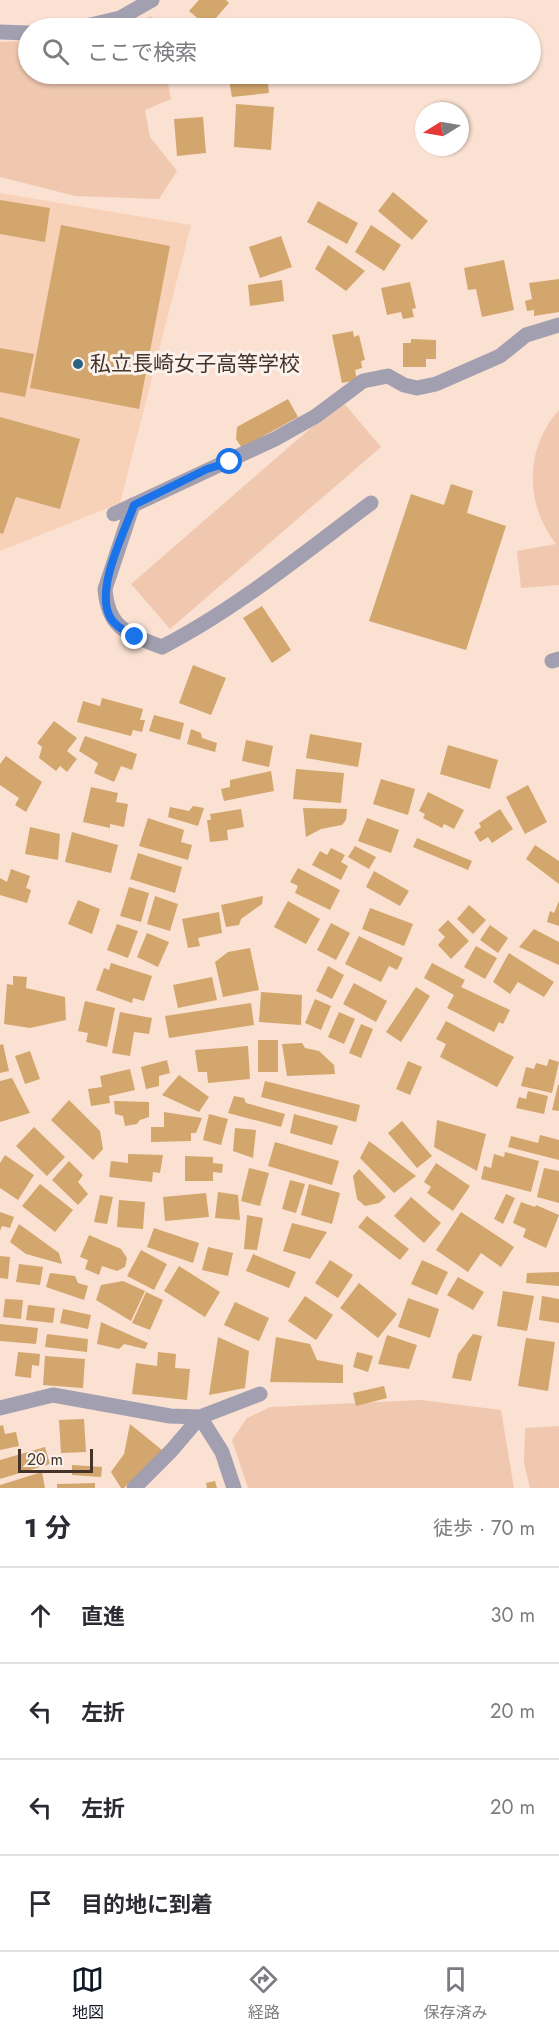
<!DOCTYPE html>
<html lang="ja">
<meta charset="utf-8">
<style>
body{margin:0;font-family:Jost,"Noto Sans JP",sans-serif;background:#f2f2f3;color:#2b2b33}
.compass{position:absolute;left:415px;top:102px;width:54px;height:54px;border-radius:50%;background:#fff;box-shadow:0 2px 4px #0004;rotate:259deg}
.scale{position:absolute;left:18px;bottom:15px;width:75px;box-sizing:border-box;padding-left:6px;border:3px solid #433329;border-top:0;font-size:16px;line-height:21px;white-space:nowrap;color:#433329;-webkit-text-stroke:4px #fbf2ed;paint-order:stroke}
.stop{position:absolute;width:18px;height:18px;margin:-14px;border:4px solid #1a73e8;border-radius:50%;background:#fff}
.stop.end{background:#1a73e8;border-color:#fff;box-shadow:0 2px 6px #0008}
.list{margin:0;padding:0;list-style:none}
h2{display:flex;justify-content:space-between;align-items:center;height:78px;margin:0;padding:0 24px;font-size:26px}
h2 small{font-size:20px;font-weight:400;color:#7c7c81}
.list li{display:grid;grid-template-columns:39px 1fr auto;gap:18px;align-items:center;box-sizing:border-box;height:96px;padding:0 24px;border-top:2px solid #e1e1e2}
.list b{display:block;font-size:22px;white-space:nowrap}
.list em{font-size:20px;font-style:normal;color:#7c7c81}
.icon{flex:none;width:33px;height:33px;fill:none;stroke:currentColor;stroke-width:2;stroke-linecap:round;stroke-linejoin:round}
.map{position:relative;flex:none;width:559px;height:1488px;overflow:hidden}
.search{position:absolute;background:#fff;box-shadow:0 2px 4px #0004;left:18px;right:18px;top:18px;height:66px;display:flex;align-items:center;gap:15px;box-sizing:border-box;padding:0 21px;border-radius:33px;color:#7c7c81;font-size:22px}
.sheet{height:462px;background:#fff}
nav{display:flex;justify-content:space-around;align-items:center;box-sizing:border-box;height:84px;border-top:2px solid #e1e1e2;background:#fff;font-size:16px;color:#7c7c81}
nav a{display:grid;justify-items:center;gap:3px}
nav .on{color:#111827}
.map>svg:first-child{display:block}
</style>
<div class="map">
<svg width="559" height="1488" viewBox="0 0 559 1488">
<rect width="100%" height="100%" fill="#fbe1d2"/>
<path fill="#f8d1b9" d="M0,193L191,225L120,503L0,551Z"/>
<path fill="#f0c8af" d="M152,16L155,28H120Z
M28,41V74H166L171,99L145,110L150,137L177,171L159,199L75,196L0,177V42Z
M342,401L381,447L170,629L131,584Z
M559,410V585L521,588L517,551L556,544C525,504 524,449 559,410Z
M421,1400L501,1410L514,1488H248L232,1440L247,1418L270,1407Z
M559,1426V1488H530L524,1463L525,1428Z"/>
<path fill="#d2a66d" d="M199,0H226L229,3L208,27L189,11Z
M228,74H267L269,93L232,97Z
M236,104L274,107L271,150L234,147Z
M203,117L206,153L177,156L174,119Z
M393,192L428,221L412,240L378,211Z
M0,200L50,208L45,242L0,234Z
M318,201L358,223L347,244L307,222Z
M61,225L170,246L139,409L30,388Z
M371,225L401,245L384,271L355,252Z
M281,236L292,267L260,278L249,247Z
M328,245L365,271L346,291L315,269Z
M504,260L514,310L482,317L476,289L468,290L464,268Z
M559,279V312L534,316V310L527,311L525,301L532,299L529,283Z
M282,280L284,301L250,306L248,285Z
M410,282L416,308L412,309L414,317L403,319L401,312L387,315L381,288Z
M353,331L354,337L359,335L365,360L361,361L362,368L355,370L357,380L342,383L332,335Z
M411,339L436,340V359H426V367H403V343H411Z
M0,348L34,354L25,397L0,392Z
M288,399L298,417L242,448L236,439L237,427Z
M0,417L80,439L60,509L16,497L3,534L0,533Z
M451,484L473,491L467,513L506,526L466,650L369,621L411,494L444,505Z
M262,606L291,650L272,663L243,618Z
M193,665L226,678L211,715L179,703Z
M102,698L143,709L140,720H145L142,732L133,730L131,736L77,722L83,701L100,706Z
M154,715L184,723L180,740L149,731Z
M54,721L77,738L67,751L77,759L67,772L60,766L56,771L39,758L42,747L37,743Z
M191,729L201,733L202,738L217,743L215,752L187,744Z
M310,734L362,743L358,767L306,758Z
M85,736L137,754L132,770L121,766L114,782L94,773L98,763L79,751Z
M246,740L273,746L269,767L242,761Z
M448,745L498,760L490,789L440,774Z
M6,756L42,782L26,812L15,805L19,798L0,785V764Z
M296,769L344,773L341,803L293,799Z
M271,771L274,791L224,801L221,789L230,787V780Z
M381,779L415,789L408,815L373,804Z
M528,785L547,822L525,834L506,797Z
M91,787L118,793L116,802L128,804L124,827L110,824V828L83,822Z
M428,792L464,810L454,829L444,824L442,828L423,818L425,814L419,811Z
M193,806L204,808L198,826L168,817L170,807L189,811Z
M303,808L347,809L346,820L342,825L321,829L306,837Z
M241,809L244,827L227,830L228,840L210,842L207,820H211L210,814Z
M500,809L513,829L492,843L488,837L480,842L474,832L481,827L479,823Z
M148,818L184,830L181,842L192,845L188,860L139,846Z
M367,818L399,830L391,853L358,841Z
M30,827L60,834L58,860L25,854Z
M72,832L118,845L111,873L65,862Z
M417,838L472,861L468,870L413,847Z
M535,845L559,861V884L526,859Z
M355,846L376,857L369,869L348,857Z
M331,848L345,855L341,862L348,866L341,880L312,865L320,851L327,855Z
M138,853L182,867L175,893L130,879Z
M298,868L340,890L330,910L295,893L298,886L290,882Z
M11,869L30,876L26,888L31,890L27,903L0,895V878L7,882Z
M374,871L409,891L400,906L366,887Z
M129,887L149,893L141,922L120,916Z
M155,896L178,904L170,931L147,924Z
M263,896L262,904L241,919L239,925L226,927L221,905Z
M78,900L100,909L92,934L68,924Z
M288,901L320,919L306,944L274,927Z
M559,901V926L547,922L550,911L554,913Z
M469,905L486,920L473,934L457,919Z
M370,908L413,924L404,946L362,929Z
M219,912L222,933L198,938L200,946L188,948L182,919Z
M448,920L469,941L451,959L438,945L445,937L438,930Z
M331,923L350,933L336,960L317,950Z
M117,924L138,931L128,958L107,950Z
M490,925L508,938L498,953L480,940Z
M534,929L559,942V965L519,947Z
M147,933L169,942L158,967L137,957Z
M359,936L403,958L397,970L389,966L381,982L345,964Z
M476,946L497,958L485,979L464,967Z
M250,948L259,990L223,997L215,962L228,952Z
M509,953L554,982L544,997L518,982L510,994L493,982Z
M111,963L152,976L144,1001L133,998L132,1003L96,990L104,968L109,970Z
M432,963L465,980L461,987L510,1010L503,1024L499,1022L494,1032L447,1008L454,995L424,978Z
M328,966L344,975L332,999L316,991Z
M13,976L27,977L26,988L65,997L66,1020L30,1028L4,1024L7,984L13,985Z
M212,977L217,1000L178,1008L173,985Z
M354,983L387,1001L376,1022L343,1004Z
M416,987L430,996L401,1042L386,1032Z
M261,992L302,995L301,1025L259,1022Z
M315,999L331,1006L321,1030L305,1023Z
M85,1001L115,1008L107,1047L86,1042L88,1033L78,1031Z
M251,1003L254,1025L169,1038L165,1016Z
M120,1012L152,1018L149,1034L134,1032L130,1056L112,1053Z
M339,1012L355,1019L344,1044L328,1037Z
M446,1021L514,1057L497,1087L440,1057L446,1044L436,1039Z
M361,1024L373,1029L361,1058L349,1053Z
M258,1040H278V1072H258Z
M302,1043L305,1048L319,1051L334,1065L335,1074L287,1076L282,1044Z
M3,1044L9,1071L0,1073V1045Z
M248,1046L250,1079L208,1083L207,1072H198L195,1050Z
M30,1051L40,1079L25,1084L15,1056Z
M549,1059L559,1062L552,1093L521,1086L526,1067L534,1069L536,1063L547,1066Z
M167,1060L170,1073L159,1076V1086L146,1089L141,1067Z
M408,1061L422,1067L410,1095L396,1089Z
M130,1069L135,1090L109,1096L110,1103L91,1106L88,1089L102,1087L100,1076Z
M179,1075L209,1097L199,1112L162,1095Z
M12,1078L30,1113L0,1122V1081Z
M265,1081L360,1105L356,1122L261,1097Z
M558,1085H559V1111L552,1110Z
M528,1091L548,1096L544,1114L516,1108L519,1097L526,1099Z
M234,1096L244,1098L246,1103L285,1114L281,1127L228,1113Z
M69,1100L100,1131L103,1149L93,1160L51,1120Z
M114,1101L149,1102V1117L140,1120L137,1124L125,1126L123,1116L115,1114Z
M164,1112L202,1118L196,1133H191V1141L151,1142V1127H164Z
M209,1114L228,1119L221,1145L203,1140Z
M294,1114L338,1126L332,1145L290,1133Z
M437,1120L486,1134L477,1171L434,1147Z
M402,1121L432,1156L417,1168L388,1133Z
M34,1127L65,1157L47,1176L16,1146Z
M235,1128L256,1130L253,1158L233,1151Z
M540,1135L559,1140V1160L508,1147L511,1136L538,1143Z
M369,1141L416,1176L394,1193L360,1158Z
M275,1142L339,1161L332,1185L268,1166Z
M505,1152L539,1161L531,1192L481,1179L484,1166L491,1168L494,1154L504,1157Z
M128,1154L163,1155L160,1173L153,1172L152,1182L109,1177L111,1161L128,1163Z
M5,1155L34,1175L18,1200L0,1188V1163Z
M185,1156L213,1157V1163L223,1164L222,1173L213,1172V1181H185Z
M69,1161L83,1175L78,1182L88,1194L78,1205L52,1180Z
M436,1163L470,1186L453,1211L427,1193L431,1187L424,1182Z
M249,1168L269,1173L260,1206L241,1201Z
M544,1168L559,1171V1203L537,1197Z
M359,1169L386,1197L379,1203L365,1206L357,1199L353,1176Z
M290,1180L305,1184L296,1213L282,1209Z
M40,1184L73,1210L55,1232L22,1206Z
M309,1184L340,1193L332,1224L301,1215Z
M218,1192L238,1195L240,1220L215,1218Z
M206,1193L209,1217L165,1221L163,1197Z
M506,1194L515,1198L503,1224L494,1219Z
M100,1195L113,1197L107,1224L94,1222Z
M411,1197L441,1223L424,1243L394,1216Z
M119,1200L145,1202L143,1229L117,1227Z
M521,1202L535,1207L536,1205L559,1215L546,1248L523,1237L526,1229L513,1223Z
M0,1212L14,1217L10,1228L2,1226L0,1231Z
M461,1212L514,1247L501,1267L481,1253L468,1272L436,1250Z
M247,1215L263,1218L257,1250L244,1249Z
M367,1216L409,1249L400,1260L358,1227Z
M292,1223L327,1232L310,1259L283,1251Z
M19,1224L59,1253L62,1264L26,1254L10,1242Z
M154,1228L199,1243L193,1263L147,1247Z
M89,1235L121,1249L127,1258L125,1267L117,1271L102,1266L99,1275L85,1269L88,1260L80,1257Z
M208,1247L233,1253L228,1276L202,1270Z
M141,1250L167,1264L154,1290L127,1276Z
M253,1254L296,1272L289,1288L246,1271Z
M0,1256L10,1257L8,1279L0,1278Z
M330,1260L353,1275L338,1298L315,1283Z
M422,1260L448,1272L437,1295L411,1284Z
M19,1264L43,1267L40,1285L16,1282Z
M179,1266L220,1292L205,1317L164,1291Z
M559,1272V1286L526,1283L527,1273Z
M50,1273L75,1276L78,1283L88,1286L84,1300L46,1287Z
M458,1277L484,1292L473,1310L447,1295Z
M123,1281L145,1291L131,1321L96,1300L101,1285Z
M359,1283L397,1314L378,1338L340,1308Z
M503,1291L534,1296L527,1331L497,1326Z
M146,1292L163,1300L150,1330L132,1323Z
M305,1296L333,1315L316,1340L288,1321Z
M542,1296L559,1299V1323L539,1320Z
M408,1298L439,1309L430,1338L398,1327Z
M5,1299L23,1300L21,1319L3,1317Z
M235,1302L269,1318L259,1341L224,1325Z
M28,1305L55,1308L53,1323L26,1320Z
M63,1309L91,1315L88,1329L60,1323Z
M101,1322L148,1343L145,1349L124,1344L119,1349L97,1344Z
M0,1324L38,1328L36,1344L0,1341Z
M47,1334L88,1339L87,1352L45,1347Z
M473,1334L482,1336L471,1381L452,1378L458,1354Z
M387,1335L417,1345L409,1369L378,1364Z
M218,1337L249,1351L245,1388L209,1395Z
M276,1337L310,1344L317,1360L343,1365V1383L270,1382Z
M526,1338L555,1342L548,1391L518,1386Z
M18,1352L40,1354L39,1366L32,1365L31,1378L15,1376Z
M158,1352L176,1354L175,1368L190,1369L187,1400L132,1394L136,1363L157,1366Z
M357,1352L373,1356L368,1372L353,1367Z
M45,1356L85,1359L83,1388L43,1385Z
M384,1386L387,1398L356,1406L353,1393Z
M84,1419L86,1452L61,1453L59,1420Z
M130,1424L162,1450L124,1488H121L111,1472L124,1454Z
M3,1425L5,1434L16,1432L19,1446L0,1450V1426Z
M45,1447L50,1464L0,1479V1460Z
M72,1465L102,1467L101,1477L72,1475Z
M42,1472L45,1488H0V1485Z
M215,1481L217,1488H207L206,1483Z
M95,1483V1488H57V1484Z"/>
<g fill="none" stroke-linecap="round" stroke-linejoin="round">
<path stroke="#a29fb1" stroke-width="15" d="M133,505L105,589C108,629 128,634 162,647C236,609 304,553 371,503"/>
<path stroke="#a29fb1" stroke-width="15" d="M78,28L120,18L152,0
M0,32L28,33
M114,514L275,439L316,416L363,381L388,376L404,385L417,388L436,384L500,356L526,335L559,325
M552,661L559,659
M0,1408L53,1395L170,1416L200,1417L260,1394
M200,1417L222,1452L234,1488
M134,1488L171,1451L200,1417"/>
</g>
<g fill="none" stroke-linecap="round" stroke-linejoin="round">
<path stroke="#1a73e8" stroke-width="8" d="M135,637C126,632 115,626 110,617C95,589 124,533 134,505L207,469L230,462"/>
</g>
<circle fill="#2d637f" stroke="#fbf2ed" stroke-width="2" cx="78" cy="364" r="6"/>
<g text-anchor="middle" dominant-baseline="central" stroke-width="6" stroke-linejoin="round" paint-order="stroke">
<g font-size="21" fill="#433329" stroke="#fbf2ed" text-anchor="start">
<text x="90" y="364">私立長崎女子高等学校</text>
</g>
</g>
</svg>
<svg class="compass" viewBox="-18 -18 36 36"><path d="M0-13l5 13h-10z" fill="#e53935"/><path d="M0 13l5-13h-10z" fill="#7c7c81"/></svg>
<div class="scale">20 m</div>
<div class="stop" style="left:230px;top:462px"></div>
<div class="stop end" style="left:135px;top:637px"></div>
<div class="search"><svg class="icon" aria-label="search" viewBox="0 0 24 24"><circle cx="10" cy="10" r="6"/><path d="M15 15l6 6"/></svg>ここで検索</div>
</div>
<section class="sheet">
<h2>1 分<small>徒歩 · 70 m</small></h2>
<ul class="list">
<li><svg class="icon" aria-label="ahead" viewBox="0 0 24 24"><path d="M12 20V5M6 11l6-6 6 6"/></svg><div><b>直進</b></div><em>30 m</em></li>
<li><svg class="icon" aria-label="left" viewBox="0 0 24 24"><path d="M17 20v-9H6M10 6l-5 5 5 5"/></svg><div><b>左折</b></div><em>20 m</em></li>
<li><svg class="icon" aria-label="left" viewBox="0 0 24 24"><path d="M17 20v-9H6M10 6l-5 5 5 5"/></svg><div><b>左折</b></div><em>20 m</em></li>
<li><svg class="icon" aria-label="arrive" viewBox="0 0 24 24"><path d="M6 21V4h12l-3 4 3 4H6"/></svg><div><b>目的地に到着</b></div></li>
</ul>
</section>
<nav>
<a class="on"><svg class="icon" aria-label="map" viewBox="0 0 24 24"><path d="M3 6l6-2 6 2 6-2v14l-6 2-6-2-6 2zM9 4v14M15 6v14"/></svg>地図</a>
<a><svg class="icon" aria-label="directions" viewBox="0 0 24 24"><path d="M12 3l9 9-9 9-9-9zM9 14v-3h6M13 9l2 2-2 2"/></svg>経路</a>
<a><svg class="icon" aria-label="saved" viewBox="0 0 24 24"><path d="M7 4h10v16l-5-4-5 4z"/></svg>保存済み</a>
</nav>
